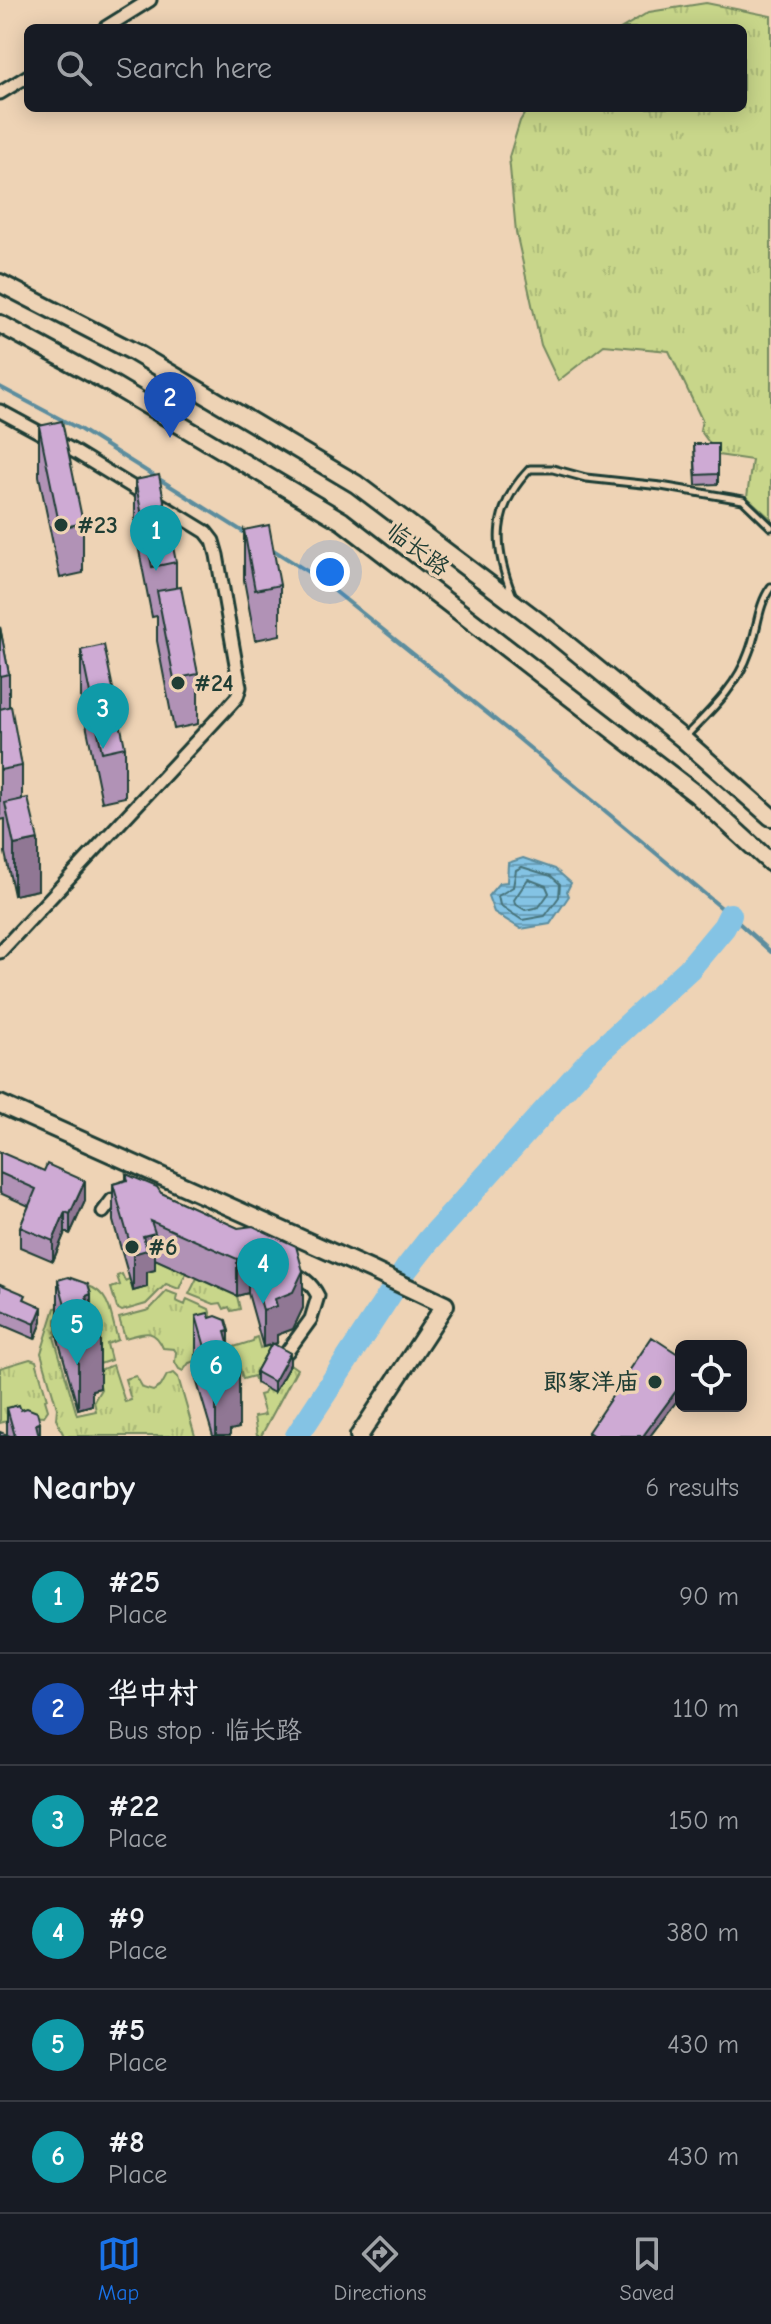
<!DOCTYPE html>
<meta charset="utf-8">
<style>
body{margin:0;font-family:"Comic Neue","LXGW WenKai TC",sans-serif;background:#242831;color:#f1f3f6}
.controls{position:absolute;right:24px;bottom:24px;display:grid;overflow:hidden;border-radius:12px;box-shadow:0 4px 20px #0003}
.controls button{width:72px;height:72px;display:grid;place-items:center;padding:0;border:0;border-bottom:2px solid #363941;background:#171b24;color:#f1f3f6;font:40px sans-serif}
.you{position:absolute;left:330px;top:572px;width:28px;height:28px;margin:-20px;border:6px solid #fff;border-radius:50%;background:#1a73e8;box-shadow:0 0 0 12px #1a73e833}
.badge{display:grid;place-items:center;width:52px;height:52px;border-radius:50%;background:#1a73e8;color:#fff;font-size:26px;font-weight:700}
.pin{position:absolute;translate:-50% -66px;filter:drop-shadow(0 2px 4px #0008)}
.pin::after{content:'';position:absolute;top:42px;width:28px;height:24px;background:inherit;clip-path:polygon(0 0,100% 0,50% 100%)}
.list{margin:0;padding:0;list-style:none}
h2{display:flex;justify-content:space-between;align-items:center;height:104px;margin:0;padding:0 32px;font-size:34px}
h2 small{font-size:26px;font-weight:400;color:#9ea1a6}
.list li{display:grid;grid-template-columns:52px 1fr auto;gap:24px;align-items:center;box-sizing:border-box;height:112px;padding:0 32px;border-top:2px solid #363941}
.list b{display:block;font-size:30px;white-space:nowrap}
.list p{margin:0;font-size:26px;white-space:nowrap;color:#9ea1a6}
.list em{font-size:26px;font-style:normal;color:#9ea1a6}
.icon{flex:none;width:44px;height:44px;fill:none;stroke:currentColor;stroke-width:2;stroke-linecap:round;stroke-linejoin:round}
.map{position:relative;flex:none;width:771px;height:1436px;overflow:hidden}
.search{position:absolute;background:#171b24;box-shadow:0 4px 20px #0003;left:24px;right:24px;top:24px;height:88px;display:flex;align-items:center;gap:20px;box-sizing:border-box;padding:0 28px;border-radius:12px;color:#9ea1a6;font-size:30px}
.sheet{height:776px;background:#171b24}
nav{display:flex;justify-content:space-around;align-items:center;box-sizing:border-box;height:112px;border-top:2px solid #363941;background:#171b24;font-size:22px;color:#9ea1a6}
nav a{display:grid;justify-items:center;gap:4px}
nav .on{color:#1a73e8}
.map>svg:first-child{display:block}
</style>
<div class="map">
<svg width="771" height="1436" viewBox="0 0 771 1436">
<defs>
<pattern id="grass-tufts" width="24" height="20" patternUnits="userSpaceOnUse" patternTransform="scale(2)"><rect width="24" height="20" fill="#c8d68a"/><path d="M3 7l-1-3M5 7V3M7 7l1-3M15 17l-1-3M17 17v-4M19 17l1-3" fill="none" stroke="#abb978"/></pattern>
<pattern id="water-rules" width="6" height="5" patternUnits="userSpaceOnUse" patternTransform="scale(2)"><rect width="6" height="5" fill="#84c3e4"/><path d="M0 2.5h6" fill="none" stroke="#6ba0ba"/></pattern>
</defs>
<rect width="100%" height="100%" fill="#eed3b5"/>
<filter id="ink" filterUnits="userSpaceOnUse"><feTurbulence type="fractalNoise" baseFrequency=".0125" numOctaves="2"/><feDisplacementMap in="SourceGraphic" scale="16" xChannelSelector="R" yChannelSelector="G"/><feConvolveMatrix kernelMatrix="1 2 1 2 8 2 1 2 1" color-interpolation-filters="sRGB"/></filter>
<g filter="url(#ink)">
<path fill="url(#grass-tufts)" stroke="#748a5f" stroke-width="2" d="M706,3L771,16V519L747,497L752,460L718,455L700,430L702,420L669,351L604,345L558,381L541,345L516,232L509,157L520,121L528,108H743V28H622L649,12Z
M151,1257L186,1273L179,1289L166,1284L146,1304L122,1311L117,1308L111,1288L120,1285L117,1276L122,1274L125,1281L143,1273Z
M197,1278L237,1296L240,1309L231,1311L229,1307L224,1309L221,1303L214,1304L189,1294Z
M75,1282C112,1289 108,1308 118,1340L107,1344L111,1360L97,1365L80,1312L56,1319V1330L55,1332L57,1335L54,1337L77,1415L96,1411L94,1401L101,1389L97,1373L99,1370L113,1365L125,1402L131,1400L125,1379L136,1376L143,1388L153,1391L161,1386L167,1375L174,1373L178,1377L195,1436H64L56,1419L57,1408L41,1353L55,1308L63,1306Z
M167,1291L177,1295L176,1301L185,1305L187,1299L209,1309L219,1342L212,1357L189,1363L183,1371L179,1369L175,1362L176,1352L174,1349L163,1348C154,1327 144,1333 125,1338L119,1318L149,1310Z
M257,1337L260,1348L277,1343L256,1383L254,1376L243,1379L234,1347L253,1341L254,1338Z
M30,1359L36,1361L47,1399L45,1400L48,1410L44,1416L31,1415L0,1423V1368Z
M290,1364L297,1369L261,1436H257L254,1417L265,1415L259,1395L263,1394L266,1388L274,1392Z"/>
<path fill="url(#water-rules)" stroke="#5c8d9e" stroke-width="2" d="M523,858L555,869L571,883L567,891L569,896L550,924L521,929L494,912L488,896L499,883L507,882L508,863Z"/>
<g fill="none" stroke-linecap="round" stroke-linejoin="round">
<path stroke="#47737a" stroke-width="2" d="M522,867L551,876L560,884L559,897L545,916L522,920L500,905L498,896L513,887L516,870Z
M528,879L546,886L549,893L539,907L525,910L515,904L514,900Z"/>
<path stroke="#5c8d9e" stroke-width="4" d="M0,387L81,430L245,533
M270,548L321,580L513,734L730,915L771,952"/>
<path stroke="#84c3e4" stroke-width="24" d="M297,1436L407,1268L429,1240L592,1058L689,969L724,927L730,915"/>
<defs>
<path id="lane" d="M512,594C493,546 492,508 530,469H553L586,478L661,486L743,500L771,527
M684,738C709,712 737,687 749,652C758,630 757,606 771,587"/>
<path id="street" d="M105,28L150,0
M0,93L28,76
M0,411L72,450L206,532L213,541L217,555L240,687L237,697L229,706L0,952
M103,1212L112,1200L125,1201
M287,1352L311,1319L318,1296C311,1282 302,1277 289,1271"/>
<path id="secondary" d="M0,283L134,352L356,484L547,628L683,739L771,817
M0,324L113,385L342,521L697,795L771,863
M0,1104L371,1270L445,1305L359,1436"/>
</defs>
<use href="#lane" stroke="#1f3d34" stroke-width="11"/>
<use href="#street" stroke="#1f3d34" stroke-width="17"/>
<use href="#secondary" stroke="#1f3d34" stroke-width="22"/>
<use href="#lane" stroke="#eed3b5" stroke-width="5"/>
<use href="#street" stroke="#eed3b5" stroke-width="11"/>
<use href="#secondary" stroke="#eed3b5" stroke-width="16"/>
</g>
<path fill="#b192b6" stroke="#1f3d34" stroke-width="2" d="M39,426L83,523V573L60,578L39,476Z
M694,444H718V484L696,485Z
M135,480L176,562V588L198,674V724L174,729L157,641V616L152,617L135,530Z
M244,530L280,585V635L255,640L244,580Z
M0,627L9,674V707L22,766V799L38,890L14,895L5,853V819L0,820Z
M81,650L125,747V797L102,802L81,700Z
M0,1152L85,1201L70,1234L65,1232L53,1261L20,1247V1227L29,1206L0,1193Z
M126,1174L161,1193L238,1228L303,1308L293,1329L277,1335V1343L273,1344L290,1364L274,1393L256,1383V1372L271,1345L263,1347L248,1293L237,1296L155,1259V1270L147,1272V1287L133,1291L113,1221V1184L126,1180Z
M58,1280L91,1312L100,1388L92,1390V1405L78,1409L58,1339Z
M0,1284L26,1300L42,1322L35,1339L0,1324Z
M196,1316L210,1318L229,1348L239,1428L230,1430V1436H213L196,1379Z
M681,1356V1398H679L650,1436H588V1432Z
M7,1408L21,1410L40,1436H0L7,1435Z"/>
<path fill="#907794" stroke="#1f3d34" stroke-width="2" d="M38,840V890L14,895V845Z
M85,1181V1201L70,1234V1214Z
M65,1212V1232L53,1261V1241Z
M155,1233V1270L147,1272V1287L133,1291V1254L143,1236Z
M248,1257V1293L237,1296V1259Z
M303,1271V1308L293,1329L277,1335V1343L263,1347V1310Z
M91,1294V1331L100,1329V1388L92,1390V1405L78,1409V1349L86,1296Z
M42,1307V1322L35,1339V1324Z
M229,1331V1367L239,1365V1428L230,1430V1436H216V1385L225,1332Z
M290,1353V1364L274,1393V1382Z
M679,1387V1398L650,1436H643Z
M40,1423V1436H36V1424Z"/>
<path fill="#ceaad4" stroke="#1f3d34" stroke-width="2" d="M62,421L83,523L60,528L39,426Z
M694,444H718V474L696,475Z
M159,475L176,562L152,567L135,480Z
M269,525L280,585L255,590L244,530Z
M181,587L198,674L174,679L157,591Z
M0,627L9,674L0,676Z
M104,645L125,747L102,752L81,650Z
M11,706L22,766L0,770V709Z
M28,798L38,840L14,845L5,803Z
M0,1152L44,1171L47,1164L85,1181L70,1214L65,1212L53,1241L20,1227L36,1189L0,1173Z
M126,1174L157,1187L161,1193L238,1228L253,1226L296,1246L303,1271L293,1292L275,1299L277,1306L263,1310L248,1257L237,1259L151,1221L155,1233L143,1236L147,1250L133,1254L113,1184L128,1180Z
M68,1277L88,1284L91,1294L86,1296L92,1317L97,1316L100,1329L88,1332L92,1345L78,1349L58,1280Z
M0,1284L26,1295L24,1299L42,1307L35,1324L0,1309Z
M208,1313L210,1318L216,1316L226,1320L229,1331L225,1332L231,1354L235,1352L239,1365L227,1368L230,1381L216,1385L196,1316Z
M652,1337L681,1356V1388L679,1387L643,1436H594L588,1432Z
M272,1343L290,1353L274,1382L256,1372Z
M19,1405L21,1410L27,1408L37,1412L40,1423L36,1424L39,1436H15L7,1408Z
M0,1432L10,1436H0Z"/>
</g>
<g fill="#1f3d34" stroke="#eed3b5" stroke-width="3">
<circle cx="61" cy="525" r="8"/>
<circle cx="178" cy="683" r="8"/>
<circle cx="132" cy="1247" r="8"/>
<circle cx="655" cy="1382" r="8"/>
</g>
<g text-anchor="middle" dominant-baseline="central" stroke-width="7" stroke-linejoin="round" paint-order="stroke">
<g font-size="24" font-weight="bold" fill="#1f3d34" stroke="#eed3b5" text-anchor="start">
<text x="77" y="525">#23</text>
<text x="194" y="683">#24</text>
<text x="148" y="1247">#6</text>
<text x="639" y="1382" text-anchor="end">郎家洋庙</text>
</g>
<g font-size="24" fill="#1f3d34" stroke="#eed3b5">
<text transform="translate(418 549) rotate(37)">临长路</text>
</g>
</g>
</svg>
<div class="controls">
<button><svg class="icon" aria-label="locate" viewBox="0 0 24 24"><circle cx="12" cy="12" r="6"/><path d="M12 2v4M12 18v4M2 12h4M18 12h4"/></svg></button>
</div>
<div class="you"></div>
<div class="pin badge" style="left:156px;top:571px;background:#0f9aa8">1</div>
<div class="pin badge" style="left:170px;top:438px;background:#1a4fb4">2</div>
<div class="pin badge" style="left:103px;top:749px;background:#0f9aa8">3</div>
<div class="pin badge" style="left:263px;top:1304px;background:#0f9aa8">4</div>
<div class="pin badge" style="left:77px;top:1365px;background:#0f9aa8">5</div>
<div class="pin badge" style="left:216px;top:1406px;background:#0f9aa8">6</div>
<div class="search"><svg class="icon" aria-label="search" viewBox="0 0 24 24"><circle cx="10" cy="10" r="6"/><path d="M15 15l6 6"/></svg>Search here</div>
</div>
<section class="sheet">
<h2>Nearby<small>6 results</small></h2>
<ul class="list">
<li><span class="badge" style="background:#0f9aa8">1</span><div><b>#25</b><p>Place</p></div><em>90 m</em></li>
<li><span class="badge" style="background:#1a4fb4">2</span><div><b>华中村</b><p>Bus stop · 临长路</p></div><em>110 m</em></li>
<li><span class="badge" style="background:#0f9aa8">3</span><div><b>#22</b><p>Place</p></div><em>150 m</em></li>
<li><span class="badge" style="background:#0f9aa8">4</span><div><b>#9</b><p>Place</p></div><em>380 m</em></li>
<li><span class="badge" style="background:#0f9aa8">5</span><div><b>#5</b><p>Place</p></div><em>430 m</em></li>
<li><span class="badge" style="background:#0f9aa8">6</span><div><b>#8</b><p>Place</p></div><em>430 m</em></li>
</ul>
</section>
<nav>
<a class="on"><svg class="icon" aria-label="map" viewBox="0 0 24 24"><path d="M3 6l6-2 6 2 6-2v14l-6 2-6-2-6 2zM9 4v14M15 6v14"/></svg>Map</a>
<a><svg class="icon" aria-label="directions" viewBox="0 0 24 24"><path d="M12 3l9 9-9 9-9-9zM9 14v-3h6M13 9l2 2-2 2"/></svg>Directions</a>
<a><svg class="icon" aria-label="saved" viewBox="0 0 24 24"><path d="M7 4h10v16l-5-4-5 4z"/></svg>Saved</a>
</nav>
